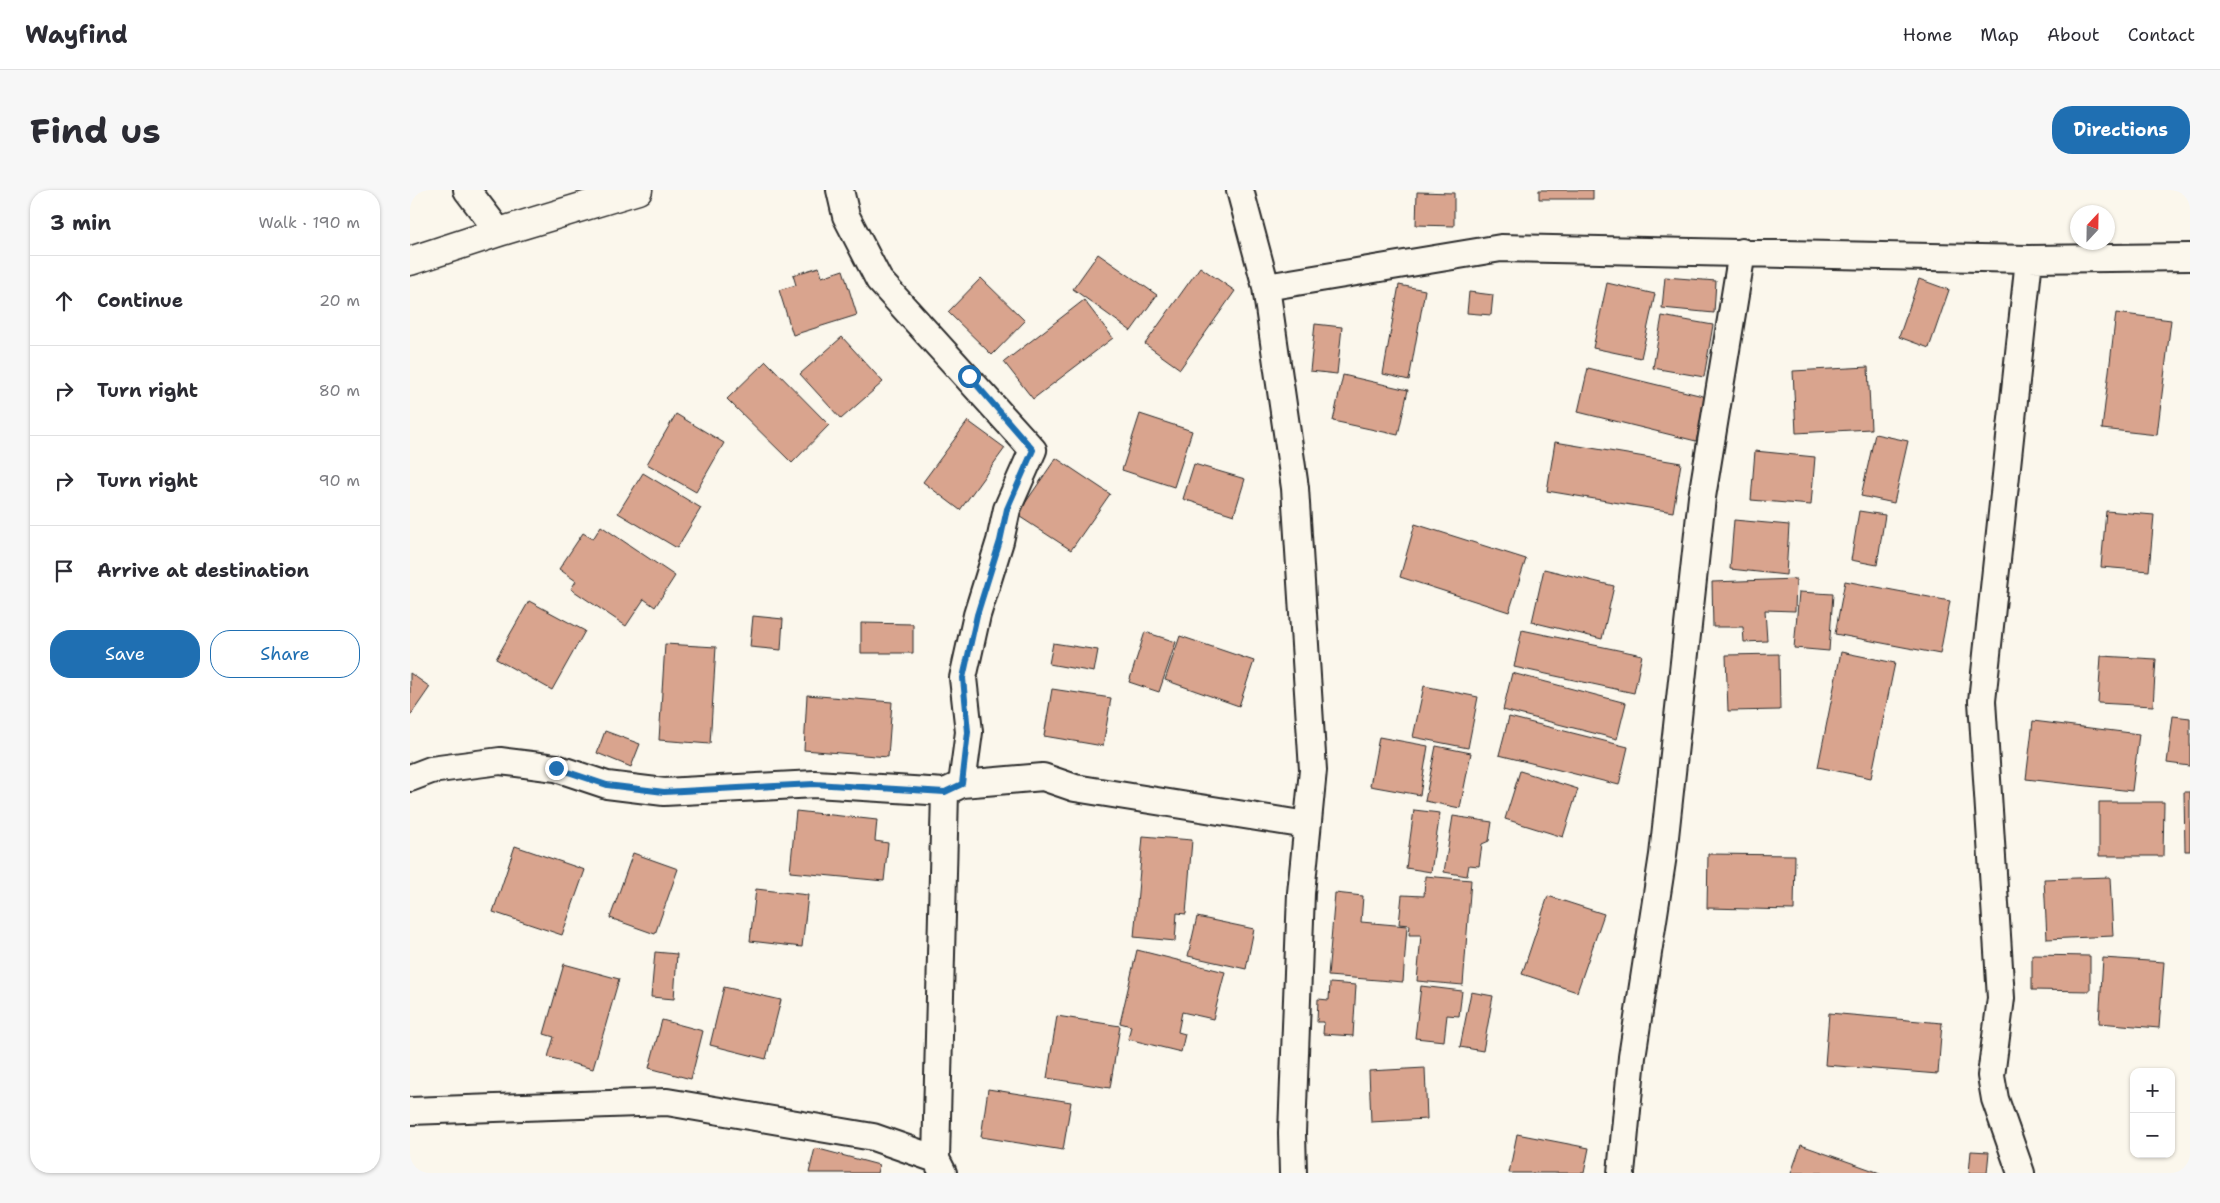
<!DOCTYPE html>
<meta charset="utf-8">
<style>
body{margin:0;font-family:"Shantell Sans",sans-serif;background:#f7f7f7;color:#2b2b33}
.controls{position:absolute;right:15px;bottom:15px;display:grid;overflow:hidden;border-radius:10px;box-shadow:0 1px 4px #0004}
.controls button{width:45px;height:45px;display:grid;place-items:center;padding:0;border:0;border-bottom:1px solid #e1e1e2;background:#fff;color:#2b2b33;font:25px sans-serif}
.compass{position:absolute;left:1660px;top:15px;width:45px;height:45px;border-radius:50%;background:#fff;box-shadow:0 1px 4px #0004;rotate:22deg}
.stop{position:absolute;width:15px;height:15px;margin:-11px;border:4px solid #1f6fb2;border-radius:50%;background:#fff}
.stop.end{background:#1f6fb2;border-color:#fff;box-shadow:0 1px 5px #0008}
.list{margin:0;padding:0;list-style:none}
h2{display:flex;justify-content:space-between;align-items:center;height:65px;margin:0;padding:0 20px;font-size:21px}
h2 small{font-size:16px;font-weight:400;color:#7c7c81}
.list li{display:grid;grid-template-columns:32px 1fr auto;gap:15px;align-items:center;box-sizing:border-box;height:90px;padding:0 20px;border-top:1px solid #e1e1e2}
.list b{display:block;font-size:19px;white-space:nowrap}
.list em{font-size:16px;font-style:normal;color:#7c7c81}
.actions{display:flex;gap:10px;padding:15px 20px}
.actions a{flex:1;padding:11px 0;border:1px solid #1f6fb2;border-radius:20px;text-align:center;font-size:18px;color:#1f6fb2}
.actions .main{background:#1f6fb2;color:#fff}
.icon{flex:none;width:28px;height:28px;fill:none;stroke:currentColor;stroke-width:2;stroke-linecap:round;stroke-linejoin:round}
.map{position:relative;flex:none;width:1780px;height:983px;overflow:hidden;border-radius:20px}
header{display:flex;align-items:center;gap:30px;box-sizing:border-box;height:70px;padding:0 25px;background:#fff;border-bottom:1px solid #e1e1e2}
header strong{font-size:24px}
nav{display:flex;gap:28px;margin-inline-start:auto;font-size:18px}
.intro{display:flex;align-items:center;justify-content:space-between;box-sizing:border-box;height:120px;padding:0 30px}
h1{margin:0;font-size:35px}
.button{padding:12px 22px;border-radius:20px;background:#1f6fb2;color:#fff;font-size:18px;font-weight:700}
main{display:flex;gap:30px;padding:0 30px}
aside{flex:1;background:#fff;border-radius:20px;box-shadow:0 1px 4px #0004}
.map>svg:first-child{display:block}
</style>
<header>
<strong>Wayfind</strong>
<nav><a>Home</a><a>Map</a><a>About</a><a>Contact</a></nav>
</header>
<div class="intro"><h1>Find us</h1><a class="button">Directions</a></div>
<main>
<aside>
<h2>3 min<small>Walk · 190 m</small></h2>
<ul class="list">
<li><svg class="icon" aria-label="ahead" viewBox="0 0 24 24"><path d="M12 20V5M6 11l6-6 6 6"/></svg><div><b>Continue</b></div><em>20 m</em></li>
<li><svg class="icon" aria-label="right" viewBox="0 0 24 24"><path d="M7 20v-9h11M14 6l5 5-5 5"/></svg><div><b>Turn right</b></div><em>80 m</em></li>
<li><svg class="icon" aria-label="right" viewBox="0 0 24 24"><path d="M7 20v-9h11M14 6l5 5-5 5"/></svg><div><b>Turn right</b></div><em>90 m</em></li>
<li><svg class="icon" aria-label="arrive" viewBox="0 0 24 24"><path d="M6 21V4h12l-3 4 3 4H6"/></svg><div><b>Arrive at destination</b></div></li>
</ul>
<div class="actions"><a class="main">Save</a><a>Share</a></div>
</aside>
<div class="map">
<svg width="1780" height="983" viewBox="0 0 1780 983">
<rect width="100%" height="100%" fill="#fbf7ec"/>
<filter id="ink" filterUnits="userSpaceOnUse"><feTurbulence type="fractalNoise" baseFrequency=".02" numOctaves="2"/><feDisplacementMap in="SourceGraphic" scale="10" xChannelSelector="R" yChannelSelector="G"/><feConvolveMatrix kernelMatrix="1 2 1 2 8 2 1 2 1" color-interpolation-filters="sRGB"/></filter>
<g filter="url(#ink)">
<path fill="#d9a48e" stroke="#2b2b2b" d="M1129,0H1183V9H1129Z
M1007,2L1044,3V36L1006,35Z
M688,64L747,105L721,141L663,99Z
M409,77L412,87L433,80L447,125L383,145L369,100L386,95L383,85Z
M790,77L825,101L770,179L735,154Z
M1255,87L1306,91L1304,123L1252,118Z
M571,88L615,131L582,165L538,122Z
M1509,89L1539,100L1519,158L1489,147Z
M1197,93L1245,104L1231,168L1183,158Z
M989,95L1015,100L999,190L973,184Z
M1059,102L1083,105L1081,125L1057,123Z
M674,110L703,148L623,209L594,172Z
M1706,123L1761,130L1747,245L1692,239Z
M1252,126L1303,135L1294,187L1243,178Z
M905,134L932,137L927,184L900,181Z
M432,147L473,192L431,229L390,184Z
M356,171L419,235L382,273L317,209Z
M1458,177L1461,239L1386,243L1383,181Z
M1178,178L1297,207L1286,251L1168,222Z
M933,185L998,200L988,245L923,231Z
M266,224L314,253L286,302L237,274Z
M730,224L782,241L764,297L712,280Z
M558,231L595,258L550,320L513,292Z
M1465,244L1498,251L1484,313L1451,306Z
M1145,252L1271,273L1263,322L1137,301Z
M1345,261L1405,267L1401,315L1341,310Z
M646,268L700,304L661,360L607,325Z
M784,274L835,289L824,325L773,309Z
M233,283L291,318L267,358L208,323Z
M1449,321L1475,325L1467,375L1441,370Z
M1696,321L1744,325L1739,381L1691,377Z
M1324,330L1379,335L1376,385L1320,379Z
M1005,334L1116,369L1099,422L990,387Z
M191,336L265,386L245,417L234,409L216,436L161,399L166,391L149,379L173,343L183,349Z
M1134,379L1204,396L1192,449L1122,432Z
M1386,389L1385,421L1355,420L1357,451L1334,452L1333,437H1303L1302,392Z
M1435,391L1540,411L1530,464L1425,444Z
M1389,402L1423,404L1419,461L1384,458Z
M119,411L175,441L142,500L86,469Z
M343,426L373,429L371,460L340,457Z
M451,433L503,434V463H451Z
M1112,440L1232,465L1224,503L1104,477Z
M735,442L766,452L749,502L719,492Z
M770,446L844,471L829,516L755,490Z
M643,453L688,460L684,482L639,474Z
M255,454L306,457L300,554L249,550Z
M1431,462L1485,473L1461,588L1408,577Z
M1369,464L1370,520L1318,521L1316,465Z
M1691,466L1746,469L1743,516L1688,513Z
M0,483L20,497L0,526Z
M1102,483L1216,513L1207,549L1093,520Z
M1014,496L1068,507L1058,558L1003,547Z
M642,499L701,508L693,556L634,546Z
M397,505L482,512L478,567L394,560Z
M1763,526L1780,528V576L1757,573Z
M1099,527L1218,557L1209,595L1089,565Z
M1623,531L1729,544L1722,601L1616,589Z
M195,541L230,554L221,577L187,563Z
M969,547L1018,556L1010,605L960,596Z
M1026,556L1061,563L1050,618L1015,611Z
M1110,581L1168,599L1153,647L1095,629Z
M1774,602H1780V661H1775Z
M1689,612H1754L1753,666H1689Z
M1004,620L1030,623L1021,682L996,678Z
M386,621L467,630L465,651L478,653L474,691L380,682Z
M1043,626L1082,632L1079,651L1072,654L1069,676L1059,675L1057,686L1034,682Z
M733,646L782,650L776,724L767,723L765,751L724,747Z
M105,656L175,680L152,745L83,722Z
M223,663L268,679L245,744L200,728Z
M1298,664L1385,665L1384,720L1297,718Z
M1015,686L1061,690L1053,795L1007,791L1011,745H999L1000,735L989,734L992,705L1014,706Z
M1700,687L1703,746L1637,749L1634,689Z
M346,699L398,705L392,757L340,751Z
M925,703L953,706L951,732L997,736L993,792L918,786Z
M1138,706L1194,724L1167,802L1112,784Z
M787,727L844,739L836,779L778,766Z
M727,760L815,782L803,829L772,822L768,842L775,844L771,862L718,849L721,836L710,833Z
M245,762L267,764L264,809L241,807Z
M1622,765L1680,766V801L1622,800Z
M1693,768L1754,772L1749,838L1689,833Z
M154,774L209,789L183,879L138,867L144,847L134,844Z
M920,793L946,795L943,846L913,844L914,832H907L908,809L919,810Z
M1011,796L1052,801L1049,826L1037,825L1034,851L1005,848Z
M314,797L371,810L356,869L300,855Z
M1061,802L1083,806L1073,861L1050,857Z
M1419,823L1532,833L1528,884L1415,875Z
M647,826L710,836L700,898L637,888Z
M252,830L293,841L281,889L239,878Z
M1015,878L1017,929L961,932L959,881Z
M578,899L661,912L653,960L571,947Z
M1107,944L1179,958L1174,983H1099Z
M1391,955L1470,983H1381Z
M405,958L469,975L467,983H399Z
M1561,961L1579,962L1577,983H1559Z"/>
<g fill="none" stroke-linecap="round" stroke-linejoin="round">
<defs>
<path id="minor" d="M57,0L89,42
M430,0L436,26L469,90L623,260L597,319L590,351L567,425L553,488L559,542L552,594
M830,0L856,97L885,298L903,580L891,703L882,943L883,983
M1619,69L1780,67
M856,97L1091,58L1619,69L1572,511L1591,808L1581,886L1585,909L1611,983
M0,588L21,580L90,571L146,578L197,595L254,602L405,594L535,602
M0,921L257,912L463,947L526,969
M533,983L526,969L535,602L552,594L633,587L665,598L897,635
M1211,983L1222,867L1253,665L1292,307L1332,62"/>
<path id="tertiary" d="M0,71L89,42L228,0"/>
</defs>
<use href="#minor" stroke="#2b2b2b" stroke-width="30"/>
<use href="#tertiary" stroke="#2b2b2b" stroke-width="31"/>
<use href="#minor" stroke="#fbf7ec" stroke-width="26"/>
<use href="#tertiary" stroke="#fbf7ec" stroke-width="28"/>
</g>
</g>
<g fill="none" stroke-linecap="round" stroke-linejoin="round" filter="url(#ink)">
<path stroke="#1f6fb2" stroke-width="6" d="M146,578L197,595L254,602L404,594L535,602L552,594L558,542L553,488L567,425L590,351L597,319L623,260L559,186"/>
</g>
</svg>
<div class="controls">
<button>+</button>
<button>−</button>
</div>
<svg class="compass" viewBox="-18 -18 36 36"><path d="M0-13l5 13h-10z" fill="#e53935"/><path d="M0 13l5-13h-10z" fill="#7c7c81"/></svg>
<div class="stop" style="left:559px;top:186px"></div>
<div class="stop end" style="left:146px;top:578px"></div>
</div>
</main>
